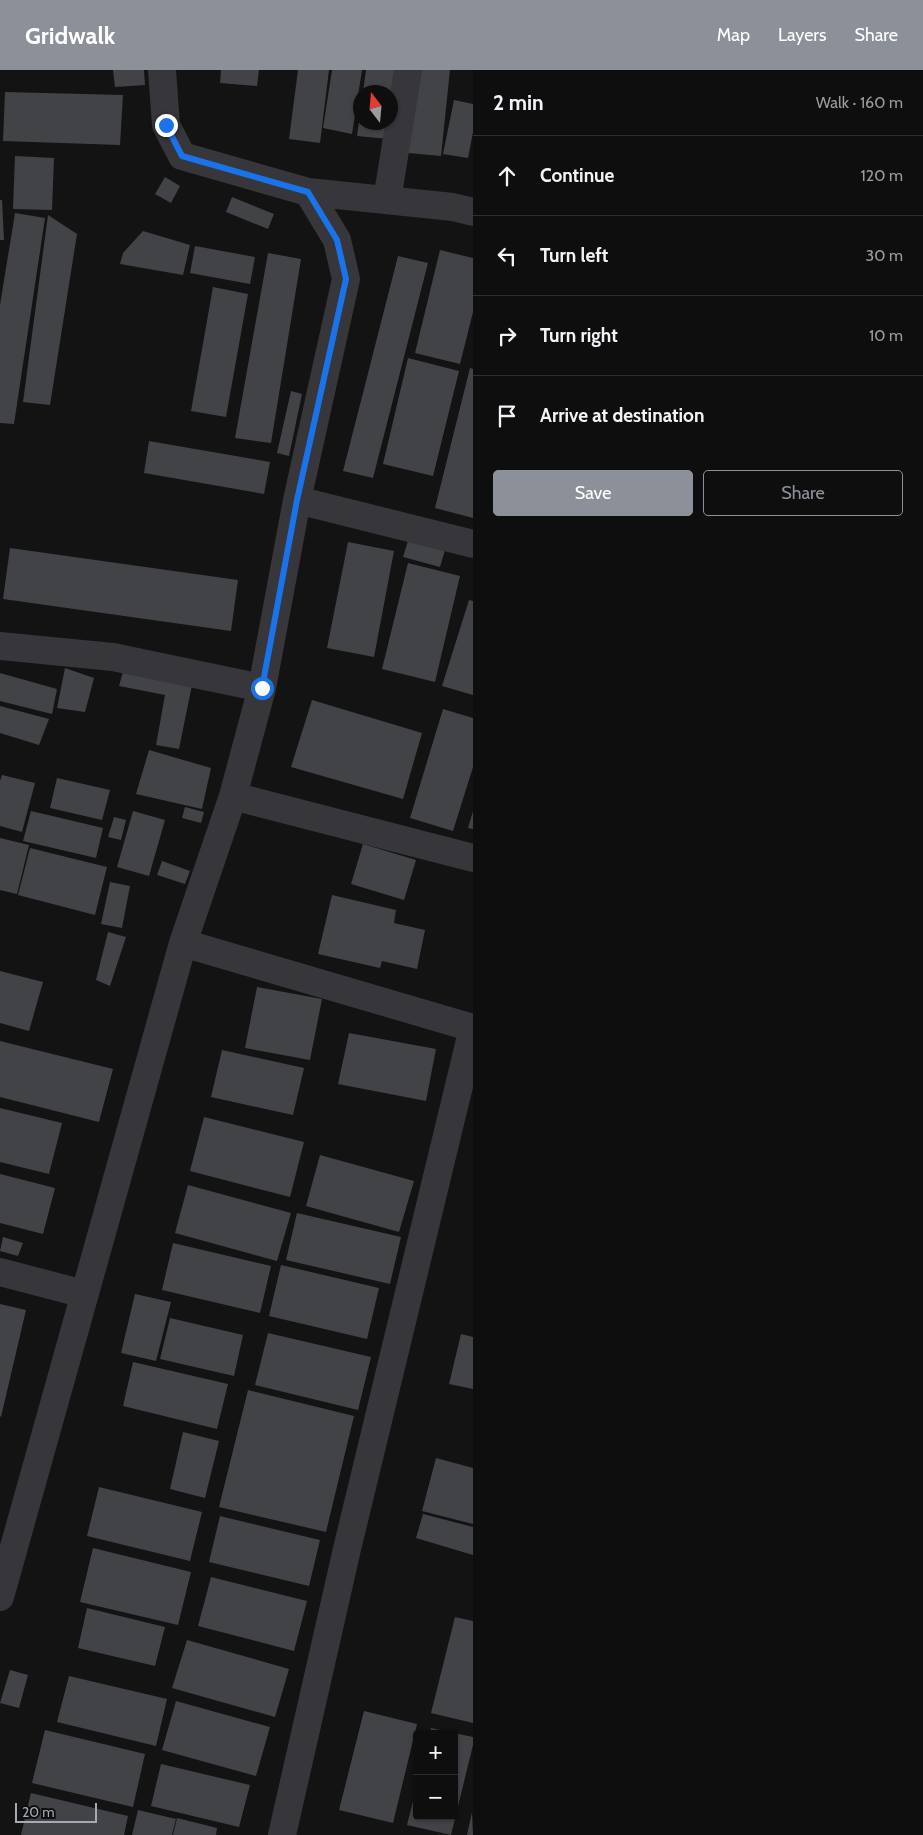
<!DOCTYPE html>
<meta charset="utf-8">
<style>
body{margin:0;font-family:Cabin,sans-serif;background:#1c1c1d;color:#f1f3f6}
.controls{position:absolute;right:15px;bottom:15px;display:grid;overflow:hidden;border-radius:5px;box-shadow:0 1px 4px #0004}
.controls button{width:45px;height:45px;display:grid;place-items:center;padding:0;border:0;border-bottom:1px solid #2e2e2f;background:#0e0e0f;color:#f1f3f6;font:25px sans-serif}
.compass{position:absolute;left:353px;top:15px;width:45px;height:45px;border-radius:50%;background:#0e0e0f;box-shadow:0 1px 4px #0004;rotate:344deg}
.scale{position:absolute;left:15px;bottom:12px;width:82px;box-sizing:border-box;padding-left:5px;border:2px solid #a6a8b3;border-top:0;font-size:14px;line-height:18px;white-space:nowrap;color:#a6a8b3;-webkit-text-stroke:4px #0e0e0f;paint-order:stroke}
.stop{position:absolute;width:15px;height:15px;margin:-11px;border:4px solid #1a73e8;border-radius:50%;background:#fff}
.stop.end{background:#1a73e8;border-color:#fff;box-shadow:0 1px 5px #0008}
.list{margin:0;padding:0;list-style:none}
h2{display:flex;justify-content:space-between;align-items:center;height:65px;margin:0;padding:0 20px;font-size:21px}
h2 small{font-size:16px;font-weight:400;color:#9b9c9e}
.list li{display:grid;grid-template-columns:32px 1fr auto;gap:15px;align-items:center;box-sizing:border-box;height:80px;padding:0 20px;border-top:1px solid #2e2e2f}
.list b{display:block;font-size:19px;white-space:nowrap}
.list em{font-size:16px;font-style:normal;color:#9b9c9e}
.actions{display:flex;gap:10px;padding:15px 20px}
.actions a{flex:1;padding:11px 0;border:1px solid #8c9099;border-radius:5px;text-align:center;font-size:18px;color:#8c9099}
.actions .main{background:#8c9099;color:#fff}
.icon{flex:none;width:28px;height:28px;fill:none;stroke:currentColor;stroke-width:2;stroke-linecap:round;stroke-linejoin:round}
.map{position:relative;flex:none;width:473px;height:1765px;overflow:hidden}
header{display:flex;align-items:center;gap:30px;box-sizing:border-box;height:70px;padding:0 25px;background:#8c9099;color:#fff}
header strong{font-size:24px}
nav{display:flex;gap:28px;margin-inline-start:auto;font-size:18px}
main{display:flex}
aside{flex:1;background:#0e0e0f}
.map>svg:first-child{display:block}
</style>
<header>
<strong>Gridwalk</strong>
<nav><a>Map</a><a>Layers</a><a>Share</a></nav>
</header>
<main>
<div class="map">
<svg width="473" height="1765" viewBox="0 0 473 1765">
<rect width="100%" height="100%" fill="#131314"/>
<path fill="#424347" d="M113,0H144L145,15L115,17Z
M221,0H259L257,16L220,13Z
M298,0H329L320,73L289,69Z
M332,0H362L352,64L323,58Z
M366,0H400L389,69L357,66L359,52H390V22H363Z
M416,0H450L441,86L408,83Z
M5,22L123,25L120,75L3,71Z
M454,30L473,34V62L468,88L443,84Z
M15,86L54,88L52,140L13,139Z
M165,107L180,116L171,133L155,124Z
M232,127L274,144L268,159L226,142Z
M0,130H2L4,170H0Z
M15,143L45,148L14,354L0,353V235Z
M48,145L77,164L50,335L23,332Z
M143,161L190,175L183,205L120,194L123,183Z
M195,176L255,187L250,214L190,203Z
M440,180L473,188V242L460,294L415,283Z
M268,183L301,189L271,373L235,368Z
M398,186L428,193L373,408L343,401Z
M213,217L248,224L226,347L191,341Z
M408,288L459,301L433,406L383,394Z
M470,298L473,299V448L435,438Z
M291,321L302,324L289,386L277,383Z
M149,371L270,392L264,424L144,403Z
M408,471L445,480L440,497L403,487Z
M348,472L394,481L374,587L327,578Z
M10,478L238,510L231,561L3,529Z
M408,493L460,506L435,612L382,599Z
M469,530L473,531V625L442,616Z
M125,595L193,610L179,679L156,675L165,625L119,616Z
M65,598L94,608L85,642L57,638Z
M0,603L57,619L52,644L0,631Z
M312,630L422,663L403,729L291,697Z
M0,636L49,649L39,675L0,663Z
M443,639L473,648V697L453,761L410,748Z
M149,680L211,698L202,739L136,724Z
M2,705L35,713L22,762L0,756V711Z
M57,708L110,720L102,750L50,738Z
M185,737L204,742L201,753L182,748Z
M31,741L103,758L96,788L23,771Z
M133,741L165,750L149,806L117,797Z
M473,741V759L468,758Z
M114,747L126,750L121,770L108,767Z
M0,768L29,775L17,824L0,820Z
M363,774L416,790L404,830L351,814Z
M30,778L107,797L95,845L18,825Z
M162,791L190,801L185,814L157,805Z
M110,812L130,816L122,858L101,854Z
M332,825L396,840L394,853L425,860L417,899L382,891L380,898L318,884Z
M108,862L126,867L110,916L96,910Z
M0,901L43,912L29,961L0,953Z
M257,917L322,929L310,990L245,978Z
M349,963L436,979L426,1031L338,1014Z
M0,971L113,999L99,1052L0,1027Z
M222,980L304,998L293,1045L211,1027Z
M0,1038L62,1053L49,1104L0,1092Z
M204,1047L304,1072L290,1127L190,1101Z
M320,1085L414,1111L399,1162L306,1136Z
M0,1104L55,1118L43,1164L0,1153Z
M188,1115L291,1143L277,1191L175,1163Z
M297,1143L401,1167L390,1214L286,1190Z
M3,1167L23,1173L18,1186L0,1181Z
M173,1173L271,1196L260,1243L162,1220Z
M281,1195L379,1218L367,1269L269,1246Z
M135,1224L171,1232L156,1291L121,1283Z
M0,1234L26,1240L1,1347L0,1346Z
M170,1248L243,1265L234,1306L160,1289Z
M268,1263L371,1287L358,1340L255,1315Z
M461,1264L473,1267V1319L449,1314Z
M133,1292L228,1314L217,1359L123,1336Z
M248,1320L354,1346L326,1462L219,1437Z
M183,1362L219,1371L205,1428L170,1419Z
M436,1388L473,1398V1454L422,1441Z
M99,1417L202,1442L190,1491L87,1466Z
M423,1444L473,1457V1485L416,1468Z
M220,1446L320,1470L309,1516L209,1492Z
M93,1478L191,1502L178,1555L80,1532Z
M211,1507L307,1531L294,1581L198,1556Z
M87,1538L165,1557L155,1596L78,1578Z
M455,1547L473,1551V1653L431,1643Z
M187,1570L289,1599L275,1647L172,1618Z
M10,1600L28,1605L19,1638L0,1633Z
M69,1606L167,1629L156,1676L57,1652Z
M176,1631L270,1657L256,1706L162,1680Z
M364,1641L417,1654L393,1753L339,1740Z
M431,1658L454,1663V1664H430Z
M45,1660L145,1684L133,1737L32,1713Z
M454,1663L473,1667V1675L451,1765L407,1755L416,1719L417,1746H454Z
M161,1694L250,1715L239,1757L151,1736Z
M31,1723L128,1746L124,1765H21Z
M138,1740L176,1749L172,1765H132Z
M472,1742L473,1765H467Z
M177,1748L217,1758L216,1765H173Z"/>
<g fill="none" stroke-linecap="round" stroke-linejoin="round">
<path stroke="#36363b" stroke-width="28" d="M162,0L166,55L182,86L308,122L453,137L473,142
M387,130L408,0
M297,430L473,474
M0,576L113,587L262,618
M233,726L473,788
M183,873L473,958
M0,1202L84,1224
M0,1527L183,873L233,726L262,618L297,430L346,209L337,170L308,122
M282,1765L347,1479L473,958"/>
</g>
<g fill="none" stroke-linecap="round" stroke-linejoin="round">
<path stroke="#1a73e8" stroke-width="6" d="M166,55L182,86L308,122L337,170L346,209L297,430L262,618"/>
</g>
</svg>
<div class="controls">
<button>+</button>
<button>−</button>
</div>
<svg class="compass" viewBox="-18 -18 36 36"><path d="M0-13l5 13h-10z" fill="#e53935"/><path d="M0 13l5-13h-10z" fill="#9b9c9e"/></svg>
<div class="scale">20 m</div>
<div class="stop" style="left:262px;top:618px"></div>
<div class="stop end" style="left:166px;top:55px"></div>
</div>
<aside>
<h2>2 min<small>Walk · 160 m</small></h2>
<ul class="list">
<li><svg class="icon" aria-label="ahead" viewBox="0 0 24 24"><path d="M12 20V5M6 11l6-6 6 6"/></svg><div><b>Continue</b></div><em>120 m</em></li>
<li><svg class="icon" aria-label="left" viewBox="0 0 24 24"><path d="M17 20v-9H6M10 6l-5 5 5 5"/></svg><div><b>Turn left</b></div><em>30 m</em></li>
<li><svg class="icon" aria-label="right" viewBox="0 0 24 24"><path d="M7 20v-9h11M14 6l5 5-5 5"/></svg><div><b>Turn right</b></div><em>10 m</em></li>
<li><svg class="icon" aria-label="arrive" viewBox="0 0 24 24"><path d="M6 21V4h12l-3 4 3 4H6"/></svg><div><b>Arrive at destination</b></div></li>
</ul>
<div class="actions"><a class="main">Save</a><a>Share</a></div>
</aside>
</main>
